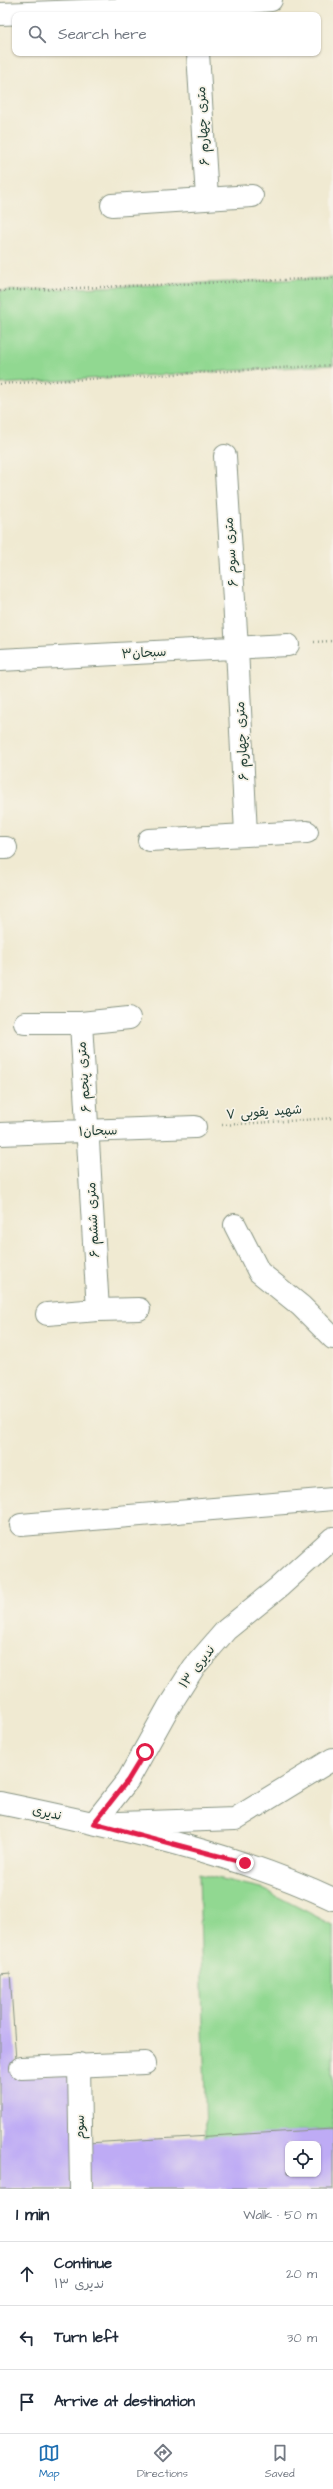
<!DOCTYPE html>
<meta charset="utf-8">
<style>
body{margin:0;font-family:"Architects Daughter","Playpen Sans Arabic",sans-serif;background:#f2f2f3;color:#1f2937}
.controls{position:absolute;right:12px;bottom:12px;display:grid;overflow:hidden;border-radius:8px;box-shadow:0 1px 3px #0004}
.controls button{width:36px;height:36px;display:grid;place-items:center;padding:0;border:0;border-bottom:1px solid #e0e1e3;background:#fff;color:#1f2937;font:20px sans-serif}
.stop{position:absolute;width:12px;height:12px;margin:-9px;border:3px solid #e11d48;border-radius:50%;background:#fff}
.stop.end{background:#e11d48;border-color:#fff;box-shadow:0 1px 4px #0008}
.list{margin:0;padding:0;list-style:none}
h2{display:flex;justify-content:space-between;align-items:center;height:52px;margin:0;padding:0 16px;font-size:17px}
h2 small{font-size:13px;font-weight:400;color:#747a83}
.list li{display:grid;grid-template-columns:26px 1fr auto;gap:12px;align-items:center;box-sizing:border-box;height:64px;padding:0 16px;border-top:1px solid #e0e1e3}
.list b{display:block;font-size:15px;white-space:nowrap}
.list p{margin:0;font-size:13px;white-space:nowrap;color:#747a83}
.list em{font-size:13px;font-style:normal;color:#747a83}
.icon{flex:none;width:22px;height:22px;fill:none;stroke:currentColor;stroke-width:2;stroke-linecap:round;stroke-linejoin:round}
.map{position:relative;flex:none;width:333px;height:2189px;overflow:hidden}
.search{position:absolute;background:#fff;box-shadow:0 1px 3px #0004;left:12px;right:12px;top:12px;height:44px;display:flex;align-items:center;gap:10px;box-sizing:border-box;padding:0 14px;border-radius:8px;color:#747a83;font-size:15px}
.sheet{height:244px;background:#fff}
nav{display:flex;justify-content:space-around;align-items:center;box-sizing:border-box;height:56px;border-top:1px solid #e0e1e3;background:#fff;font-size:11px;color:#747a83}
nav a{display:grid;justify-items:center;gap:2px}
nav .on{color:#1f6fb2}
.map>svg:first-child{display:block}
</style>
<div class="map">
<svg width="333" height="2189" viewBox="0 0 333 2189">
<rect width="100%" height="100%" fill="#f7f3e8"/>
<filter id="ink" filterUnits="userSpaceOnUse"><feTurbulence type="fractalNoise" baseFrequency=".025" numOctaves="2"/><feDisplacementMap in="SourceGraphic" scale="8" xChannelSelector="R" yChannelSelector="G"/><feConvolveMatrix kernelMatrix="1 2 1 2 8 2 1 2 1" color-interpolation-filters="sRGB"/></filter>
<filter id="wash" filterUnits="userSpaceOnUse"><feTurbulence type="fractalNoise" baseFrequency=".012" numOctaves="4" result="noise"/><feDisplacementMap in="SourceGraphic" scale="16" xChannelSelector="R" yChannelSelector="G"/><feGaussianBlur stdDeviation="0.9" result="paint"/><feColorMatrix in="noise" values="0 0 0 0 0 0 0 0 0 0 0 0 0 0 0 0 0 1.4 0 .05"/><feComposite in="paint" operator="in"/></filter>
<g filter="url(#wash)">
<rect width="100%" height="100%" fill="#f0ead2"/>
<path fill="#91d891" stroke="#588a62" d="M333,278V365L0,384V291Z
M199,1874L261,1888L333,1925V2129L206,2137Z"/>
<g id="blocks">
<path fill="#beabf5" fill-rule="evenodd" d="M10,1973L17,2075L73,2074L76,2189H0V1974Z
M333,2129V2189H89L87,2143ZM288,2144H318V2174H288Z"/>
</g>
</g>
<g filter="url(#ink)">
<use href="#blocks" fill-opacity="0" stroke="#889483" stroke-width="1"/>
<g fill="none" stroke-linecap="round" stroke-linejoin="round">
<defs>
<path id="street" d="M0,14L196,7L271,0
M198,53L207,198
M112,205L252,196
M225,456L237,648L246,834
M0,660L288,645
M149,840L307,832
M0,848H6
M25,1023H81L129,1018
M81,1023L98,1310
M0,1134L195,1127
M235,1225L259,1272L301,1306L333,1338
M47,1314L98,1310L139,1309
M21,1525L333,1499
M94,1823L128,1780L168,1708L194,1667L226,1630L279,1587L333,1538
M79,2064L81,2189
M21,2068L145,2063"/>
<path id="secondary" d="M0,1803C112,1827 229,1850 333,1899
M119,1823L235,1819L333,1759"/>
</defs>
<use href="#street" stroke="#889483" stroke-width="24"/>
<use href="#secondary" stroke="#889483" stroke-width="24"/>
<path stroke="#889483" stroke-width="2.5" stroke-dasharray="1 3" stroke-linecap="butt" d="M0,291L333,278
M0,384L333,365
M314,642L333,641
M222,1125L333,1118"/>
<use href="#street" stroke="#fff" stroke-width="22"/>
<use href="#secondary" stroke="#fff" stroke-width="22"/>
</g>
</g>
<g fill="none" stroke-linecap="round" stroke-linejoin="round" filter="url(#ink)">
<path stroke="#e11d48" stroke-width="5" d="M145,1752L128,1780L94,1823L245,1863"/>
</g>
<g text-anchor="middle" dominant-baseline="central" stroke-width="3.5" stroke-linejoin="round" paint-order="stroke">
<g font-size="13" fill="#1f3d34" stroke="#f7f3e8">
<text transform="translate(203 126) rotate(-93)">۶ متری چهارم</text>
<text transform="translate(231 552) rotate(-94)">۶ متری سوم</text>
<text transform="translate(144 653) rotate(-3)">سبحان۳</text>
<text transform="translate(242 741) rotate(-93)">۶ متری چهارم</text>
<text transform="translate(84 1077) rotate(-94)">۶ متری پنجم</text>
<text transform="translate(264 1112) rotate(-4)">شهید یقوبی ۷</text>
<text transform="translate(98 1131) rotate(-2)">سبحان۱</text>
<text transform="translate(93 1220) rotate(-93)">۶ متری ششم</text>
<text transform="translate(197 1667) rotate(-53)">ندیری ۱۳</text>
<text transform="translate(47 1813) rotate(12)">ندیری</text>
<text transform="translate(80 2127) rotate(-91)">سوم</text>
</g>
</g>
</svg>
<div class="controls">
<button><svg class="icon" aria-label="locate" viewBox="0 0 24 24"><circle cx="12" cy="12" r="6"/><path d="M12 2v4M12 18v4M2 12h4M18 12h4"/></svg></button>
</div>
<div class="stop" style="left:145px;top:1752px"></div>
<div class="stop end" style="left:245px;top:1863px"></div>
<div class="search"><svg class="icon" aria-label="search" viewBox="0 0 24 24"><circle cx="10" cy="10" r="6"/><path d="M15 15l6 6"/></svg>Search here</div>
</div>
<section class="sheet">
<h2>1 min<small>Walk · 50 m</small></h2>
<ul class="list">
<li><svg class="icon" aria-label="ahead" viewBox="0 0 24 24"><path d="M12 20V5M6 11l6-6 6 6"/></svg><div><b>Continue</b><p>ندیری ۱۳</p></div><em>20 m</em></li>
<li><svg class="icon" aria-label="left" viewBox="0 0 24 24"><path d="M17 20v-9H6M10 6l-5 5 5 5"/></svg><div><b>Turn left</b></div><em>30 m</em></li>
<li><svg class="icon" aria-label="arrive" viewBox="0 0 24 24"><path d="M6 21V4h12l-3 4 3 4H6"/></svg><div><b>Arrive at destination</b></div></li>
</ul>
</section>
<nav>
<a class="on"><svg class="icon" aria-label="map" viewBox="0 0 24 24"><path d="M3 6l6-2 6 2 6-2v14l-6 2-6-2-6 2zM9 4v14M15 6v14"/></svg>Map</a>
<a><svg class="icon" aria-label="directions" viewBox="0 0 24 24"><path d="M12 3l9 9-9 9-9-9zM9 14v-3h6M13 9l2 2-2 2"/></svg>Directions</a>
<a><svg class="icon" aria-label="saved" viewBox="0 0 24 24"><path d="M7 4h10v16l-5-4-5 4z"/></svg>Saved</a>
</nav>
